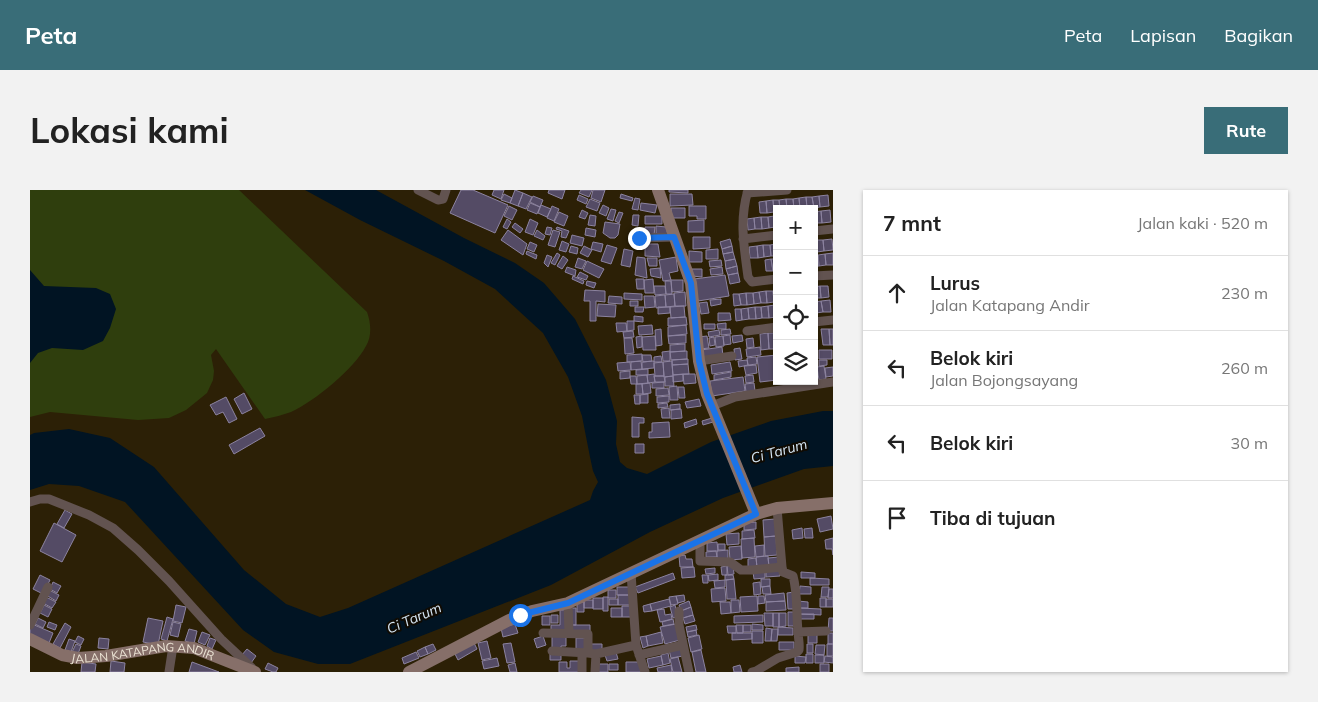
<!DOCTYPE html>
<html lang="id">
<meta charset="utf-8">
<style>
body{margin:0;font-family:Mulish,sans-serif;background:#f2f2f2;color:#222}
.controls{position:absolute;right:15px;top:15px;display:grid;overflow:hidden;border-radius:0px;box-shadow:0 1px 4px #0004}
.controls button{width:45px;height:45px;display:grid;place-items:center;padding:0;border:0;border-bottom:1px solid #e0e0e0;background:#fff;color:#222;font:25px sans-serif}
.stop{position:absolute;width:15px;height:15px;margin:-11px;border:4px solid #1a73e8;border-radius:50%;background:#fff}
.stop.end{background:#1a73e8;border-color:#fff;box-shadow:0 1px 5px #0008}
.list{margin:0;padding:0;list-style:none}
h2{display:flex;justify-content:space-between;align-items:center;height:65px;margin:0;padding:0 20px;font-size:21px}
h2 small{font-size:16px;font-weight:400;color:#767676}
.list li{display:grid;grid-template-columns:32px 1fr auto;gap:15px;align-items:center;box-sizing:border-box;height:75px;padding:0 20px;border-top:1px solid #e0e0e0}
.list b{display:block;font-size:19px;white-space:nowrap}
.list p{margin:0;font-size:16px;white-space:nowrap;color:#767676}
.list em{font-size:16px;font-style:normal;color:#767676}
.icon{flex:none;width:28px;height:28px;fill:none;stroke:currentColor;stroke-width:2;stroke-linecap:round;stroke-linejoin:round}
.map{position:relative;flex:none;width:803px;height:482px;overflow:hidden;border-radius:0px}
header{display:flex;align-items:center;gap:30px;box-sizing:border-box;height:70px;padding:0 25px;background:#396d78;color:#fff}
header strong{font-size:24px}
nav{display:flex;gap:28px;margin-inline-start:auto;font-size:18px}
.intro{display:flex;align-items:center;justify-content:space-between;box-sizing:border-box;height:120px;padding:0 30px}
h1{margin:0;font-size:35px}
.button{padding:12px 22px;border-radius:0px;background:#396d78;color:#fff;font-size:18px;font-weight:700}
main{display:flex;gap:30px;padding:0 30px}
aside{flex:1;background:#fff;border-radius:0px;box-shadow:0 1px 4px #0004}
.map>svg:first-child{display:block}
</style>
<header>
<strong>Peta</strong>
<nav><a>Peta</a><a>Lapisan</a><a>Bagikan</a></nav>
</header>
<div class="intro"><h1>Lokasi kami</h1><a class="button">Rute</a></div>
<main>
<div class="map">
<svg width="803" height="482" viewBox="0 0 803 482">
<rect width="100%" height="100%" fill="#2c2006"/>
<path fill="#2f3e0d" d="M0,0H209L337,122C341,133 342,146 336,156C324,179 285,211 261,222C253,225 244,227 235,229L186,159L181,165L184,181L183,190L177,203L156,220L139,228L108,230L20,222L0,227Z"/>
<path fill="#011423" d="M275,0H346L434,48L485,73L514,93L545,129L576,190L587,231L586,254L590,272L597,278L617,284L681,252L741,231L793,221H803V276L774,279L693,308L620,342L521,395L320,474H288L244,462L213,440L95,312L49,296L19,294L0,300V245L4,243L39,239L80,248L124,277L214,380L256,414L290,427L318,418L560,310L563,301L568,292L563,281L560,267L552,226L538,187L513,143L465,99L414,71L330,30Z
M0,80L14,96L66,98L80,104L86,119L80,138L73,151L53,160L22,158L8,163L0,173Z"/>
<path fill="#544b65" stroke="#8c83a0" d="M431,0H443L478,15L465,43L420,23Z
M464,0H474L471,9L462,5Z
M485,0L493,3L488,16L480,13Z
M519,0H535L532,9L518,3Z
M551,0H562L559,7L549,3Z
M563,0H575L571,12L561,8Z
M639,0H658V3L639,2Z
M493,3L502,7L496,19L488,16Z
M474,4L482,8L480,13L471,10Z
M591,4L603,8L602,11L590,8Z
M640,4H662L663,15L640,16Z
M549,5L558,9L556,14L547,10Z
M798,5L799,16L790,17L789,6Z
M503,6L513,10L510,17L500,12Z
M789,6L790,17L784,18L782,7Z
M776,7H782L784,18H777Z
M776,7L777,18L770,19L769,8Z
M605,8L610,9L608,20L602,19Z
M769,8L770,19H764L763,9Z
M560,9L570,13L567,21L556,17Z
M756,9H763L764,19H757Z
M756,9L757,19H750L749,10Z
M743,10H749L750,19H747V22H744Z
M743,10L744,22L737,23L736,11Z
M736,11L737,23H730L729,12Z
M500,13L510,17L507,24L497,20Z
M611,13L627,15L625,23L610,20Z
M511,15L521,19L517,27L508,23Z
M573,15L579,18L576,26L569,23Z
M479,16L487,20L482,30L474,26Z
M522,16L529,19L524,31L517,28Z
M659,16H676V29H667V26H659Z
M641,18H655V28H642Z
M581,19L586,20L583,31L577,29Z
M552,20L558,23L555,29L549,27Z
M800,20L801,32L792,33L791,21Z
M791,21L792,33H785L784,22Z
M529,22L538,26L534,36L524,32Z
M589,22L593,23L589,33L585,31Z
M560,25L566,26L565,36L558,35Z
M603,25H609L608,36L602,35Z
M615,26H632V34H615Z
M744,26L745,37L739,38L738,27Z
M731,27L732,39H725L724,28Z
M731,27H738L739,38L732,39Z
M724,28L725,39L718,40L717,29Z
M477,29L481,32L477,39L473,37Z
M500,29L508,33L503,45L495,42Z
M674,30V42H658V31Z
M575,32L590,34L588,45L585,48H580L573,43Z
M485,33L493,39L490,43L482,37Z
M626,36L636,37L638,45H626Z
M517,37L522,38L520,45L515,44Z
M527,37L539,41L536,48L531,47L532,41L526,39Z
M615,37H625L624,45H615Z
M556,38L566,40L565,47L555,45Z
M478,40L497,54L493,65L471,50Z
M507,40L515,46L513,50L504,46Z
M523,40L530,42L525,57L518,55Z
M542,45L554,48L552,56L540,53Z
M663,47H680V58L663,59Z
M700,49L702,56L692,59L690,52Z
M802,49L803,60L794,61L793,50Z
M786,50H793L794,61L787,62Z
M532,51L539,54L536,62L529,60Z
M500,52L507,55L504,62L497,59Z
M563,52L573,54L571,62L561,59Z
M615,54H628L630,67L615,66Z
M746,54L747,66H741L740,55Z
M577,55L587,58L581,74L571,71Z
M733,55L734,67L728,68L727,56Z
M733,55H740L741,66L734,67Z
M541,56L548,58L547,64L539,62Z
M554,56L562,60L558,67L550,63Z
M702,56L703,62L693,64L692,59Z
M727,56L728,68H720L719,57Z
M594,59L603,61L600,77L591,75Z
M688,59V69H676V60Z
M497,61L507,65L506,69L496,64Z
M659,61L672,62V72H659Z
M703,62L705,69L695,71L693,64Z
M527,63L530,65L525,75L521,73Z
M803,63V75H796L795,64Z
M795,64L796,75L789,76L788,65Z
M517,65L522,67L518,77L514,73Z
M784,65H788L789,76L784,77Z
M533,66L538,70L532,79L527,76Z
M607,67L615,68L617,88L605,85Z
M646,67L648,81L639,83L641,90L633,91L629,70Z
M548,68L556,71L552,79L545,77Z
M617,68H627V76H619Z
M705,69L707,76L696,79L695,71Z
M741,69H747V80L743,81Z
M741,69L743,81H736L735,70Z
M691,70L692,76L680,77L679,71Z
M557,71L574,79L569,88L553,80Z
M707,76L708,83L698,85L696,79Z
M537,77L546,80L545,86L535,82Z
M692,77L693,84L681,85L680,79Z
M630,78L631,88L621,86L620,79Z
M662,79H672V87L662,86Z
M550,82L558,86L556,90L547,87Z
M708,83L710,92L700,94L698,85Z
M695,85L699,106L668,111L664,89Z
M543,86L554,91L553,94L542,89Z
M606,89H614V99H607Z
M623,89L624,103H615L614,90Z
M641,90H653V101L642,102Z
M557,91L566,93L564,98L556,95Z
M635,91H641L642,104H636Z
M624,96H635L636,104L625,105Z
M790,96H798L799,107L791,108Z
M790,96L791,108H784V97Z
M555,100L575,101V112L566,111V131H560V111H554Z
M747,100V112H744L743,101Z
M736,101H743L744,112L737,113Z
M736,101L737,113H731L729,102Z
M655,102L656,116H645L644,103Z
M729,102L731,113L724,114L723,103Z
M594,103L612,104V110L594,109Z
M716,103L717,115H711L709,104Z
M716,103H723L724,114L717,115Z
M644,104L645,116L636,117L635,105Z
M703,104H709L711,115L704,116Z
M635,105L636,117L626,118L625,106Z
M579,106L592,107V114L578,113Z
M614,106H624L625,117L615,118Z
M691,109V114L681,116L680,110Z
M800,110L801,122H793L791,111Z
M600,111H608V116H600Z
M791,111L793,122L786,123L785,112Z
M677,112L679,123L671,124L669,113Z
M568,114L586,115L585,127L567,126Z
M745,115L746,127L739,128L738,116Z
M654,116L655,127L641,128L640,117Z
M738,116L739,128H732L731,117Z
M605,117H614L613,122H605Z
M628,117H640V123L628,124Z
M725,117L726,129H719L718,118Z
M725,117H731L732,128L726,129Z
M718,118L719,129L712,130L711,119Z
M705,119H711L712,130L706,131Z
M688,123H700L701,130L688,131Z
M604,126L613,127V132L604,131Z
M656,127L657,135L638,136V128Z
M597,131H604V140L597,141Z
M586,133H596L597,141L587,142Z
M696,133V139H688L687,134Z
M674,134H685V139H674Z
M622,135L623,144L609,145L608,136Z
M656,135L657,144L638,146V137Z
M631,139L632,155L626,156L625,140Z
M700,139L701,144L691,145V140Z
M791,139H799L800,155H793Z
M799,139H803V155H800Z
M689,140L690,145L679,147L678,142Z
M603,141L604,147L594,148L593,142Z
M738,143L739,159L731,160L730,144Z
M738,143H745L746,159H739Z
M656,145V153L639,154L638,146Z
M700,145L701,154L694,155L693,146Z
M712,145L713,151L703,153L702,146Z
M612,146V157L607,158L606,147Z
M625,146L626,160H613L612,147Z
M677,146L679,158L670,159L668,147Z
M693,146L694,156L686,157L685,147Z
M684,147L685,155L680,156L679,148Z
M594,148H602L604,163L595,164Z
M723,148L724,157L717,158L716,149Z
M655,154V161L640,162V155Z
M692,157L693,166L672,169L671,160Z
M730,157L731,165L717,167L716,159Z
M710,158L712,169L705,170L704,159Z
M789,160H802V169H789Z
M640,161V171H633L632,162Z
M657,161V169L641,170L640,162Z
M612,164V171L597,172V165Z
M612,165H621L622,171L613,172Z
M747,165V190L730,192L727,167Z
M631,166L632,172H624V167Z
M726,167L727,174L718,175L717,168Z
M658,169V174L642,175V170Z
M717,170L718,175L709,177L708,171Z
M789,170H797V175L789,176Z
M611,171L612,179L601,180V172Z
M624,171V178L612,179V172Z
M642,171L643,186L634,187L633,172Z
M600,172L601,180L588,181L587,173Z
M633,172L634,186H625L624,173Z
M700,172L702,181L682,184L681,175Z
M658,174L659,184L643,185L642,175Z
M726,175L727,183L716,185L714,176Z
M794,176L796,189L789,190L787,177Z
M803,177V186L796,187L795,178Z
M618,179V185H606V180Z
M600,181V188L590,189V182Z
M701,182V187L684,190V185Z
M624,184L625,192L618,193L617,185Z
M653,184H665L666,193L654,194Z
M653,184V191L643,192V185Z
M617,185L618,193L607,194V186Z
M723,185L724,192L716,193L715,186Z
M600,186H606L607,194H601Z
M624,186H634L635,192H625Z
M643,186L644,196H635V187Z
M713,187L715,201L682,206L680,191Z
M634,192V198H622V193Z
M620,193L621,203L613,204L612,194Z
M724,193L725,201L716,202L715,194Z
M606,194H612L613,204H606Z
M647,196L648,210H640L639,197Z
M648,197H654L655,208H649Z
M638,198L639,205L626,206V199Z
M214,203L222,219L212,224L204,209Z
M618,204V213H610V205Z
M604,205H610V214H605Z
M639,206V212L627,213V207Z
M196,207L207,229L199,233L193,222L186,225L180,215Z
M669,209L671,216L657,218L655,212Z
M637,213L638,217L628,218V214Z
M650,214V219L640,220V215Z
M639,218L640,228H632L631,219Z
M650,219H651L652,228L641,229V220Z
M602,227L614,228V233H609V247H602Z
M682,228L683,232L673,235L672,231Z
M666,229L667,234L655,238L654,233Z
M639,232L640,247L619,248V242H622V233Z
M230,238L235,246L204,264L199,255Z
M605,254H614V263H605Z
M35,320L42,324L34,338L27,334Z
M801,326L803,339L790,342L787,329Z
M745,329L746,346L734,347L733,330Z
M726,332V339L714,340V333Z
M24,333L46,345L32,372L10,361Z
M772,338L773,348L763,349L762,340Z
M782,338L783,348H775L774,339Z
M724,340L725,348L712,349V341Z
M709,343V354L697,355L696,344Z
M746,346L747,365L735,366L734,347Z
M724,348L725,367L712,368L711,349Z
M803,348V365L802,359H796L795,350Z
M687,352L688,361H677V353Z
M688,354H695V360H688Z
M734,355V366L726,367L725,356Z
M711,356L712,369L700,370L699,357Z
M698,360V369L687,370V361Z
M686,361L687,367H676V362Z
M655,365L656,369H662L663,377H650L649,366Z
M738,366L739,377L727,378L726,367Z
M749,367V376L739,377L738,368Z
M726,368L727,377H718V369Z
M703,375L704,384L698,385L697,376Z
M697,376V385H692L691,377Z
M664,377L665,387L652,388L651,378Z
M685,378V383L676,384L675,379Z
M750,380V386L736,387V381Z
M735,381V388L724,389L723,382Z
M771,382L785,383V388H771Z
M643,383L645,389L608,403L605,397Z
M688,384V390L679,391L678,385Z
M10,385L20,390L13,404L3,399Z
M672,385H678V393H673Z
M695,385H703L704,389L695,390Z
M780,388L799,389V395H780Z
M704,389L706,409H697L696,390Z
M731,389H740V396L731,397Z
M695,390V397L685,398L684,391Z
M23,392L31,396L27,403L20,399Z
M730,392L731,404L724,405L723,393Z
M740,396L741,404H733L732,397Z
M770,396L781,397V404H769Z
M587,397H602V405H587Z
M792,397H799L798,407H791Z
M695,398L696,411L682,412L681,399Z
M799,399H803V408H798Z
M19,400L29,405L26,411L16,405Z
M578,400H586V408H578Z
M764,402L766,419H758L757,403Z
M754,403L755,411L736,412L735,405Z
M588,405H601V415H588Z
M654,405L655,411L648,413L646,406Z
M646,406L648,414L641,415L639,407Z
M727,406L728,421L711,422L710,407Z
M728,406H734L735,413L728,414Z
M16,407L26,412L22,418L13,413Z
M573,407H578V421H573Z
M563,408H573V419H563Z
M790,408H796V417H790Z
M579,409H588V415H579Z
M639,409L641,416L622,421L620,414Z
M796,409H803V417H796Z
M554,410H563V418H554Z
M701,410H709L710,422L701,423Z
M659,411L661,417L651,421L649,415Z
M755,411L756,420L736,421V412Z
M768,411L778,412V418H768Z
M547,412H554V422H547Z
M690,412H700L701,423L691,424Z
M620,414L622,421L614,422L613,416Z
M14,415L22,419L18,427L10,423Z
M146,415L156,417L152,433L143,431Z
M645,415L648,427L643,428L640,417Z
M592,416H601V427H592Z
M661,417L663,425L653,428L651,421Z
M540,418H546V435H540Z
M581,418H592V427H581Z
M768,418L791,419V425L768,424Z
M634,419L635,425L641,424L642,429L630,432L627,420Z
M530,420H537V441H521V435H530Z
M758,422H765L766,436H758Z
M734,423H743V436H735Z
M743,423H749V437H743Z
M749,423H756V436L749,437Z
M768,424H784V429H768Z
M521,425H528V433H521Z
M663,425L665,431L655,434L653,428Z
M733,425V432L704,433V426Z
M512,426H520V435H512Z
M137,427L143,429L137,451L131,449Z
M8,428L16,432L13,438L5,434Z
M118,428L133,431L128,455L113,452Z
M799,428H803V441H798Z
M643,429L644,434L633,436L632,432Z
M19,432L27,435L25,440L17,437Z
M143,432L151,434L148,447L140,445Z
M35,433L41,437L30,458L23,454Z
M2,434L23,443L19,453L0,445V439Z
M485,434L488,443L473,447L471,438Z
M646,434L650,450L635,454L630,437Z
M722,434L733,435V440H722Z
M541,435H560V442H541Z
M666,435L667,440L657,442L656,437Z
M706,435H713V443H707Z
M713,435H721V442H713Z
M697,436H706V443H698Z
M748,437L763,438V445H748Z
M736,438L742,439L741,451H735Z
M159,439L167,441L164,454L155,451Z
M742,439H748L747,451H741Z
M666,440L667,445L658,447L657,442Z
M722,441H733V453H722Z
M172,442L180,445L175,455L168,452Z
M631,442L633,453L618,456L616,446Z
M778,442L787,443V453H778Z
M702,443H722V449L702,450Z
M798,443H803V454H798Z
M522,445H536V456H531V458H522Z
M669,445L672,459L661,462L658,448Z
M48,446L54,449L51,455L45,452Z
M513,446L516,455L507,458L504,449Z
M616,446L618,456L613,458L610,447Z
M69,448L79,449L78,459L68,458Z
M180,448L186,450L182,459L177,456Z
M546,448H555V460H546Z
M39,449L45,451L41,462L35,460Z
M457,451L461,468L452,470L448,453Z
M749,452H764V460H749Z
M444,453L447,459L428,470L425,464Z
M481,453L485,472L477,473L473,454Z
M46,454L51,456L48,464L42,462Z
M403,454L406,460L398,464L395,457Z
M560,454H572V462H560Z
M777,454H783V463H777Z
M797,454H803V466H797Z
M786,455H795L794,465L785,464Z
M395,457L398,464L390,467L387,461Z
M651,458L653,466L641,468L639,460Z
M217,459L226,466L221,473L211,466Z
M671,460L676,482H666L662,462Z
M386,462L389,468L374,474L372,468Z
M586,462L588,469L577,471L575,465Z
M520,463H531V470H520Z
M638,463L640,473L633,475L631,465Z
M776,464H783V473H776Z
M785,465H794V473H785Z
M631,466L633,475L619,478L617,469Z
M765,466L776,467L775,473H765Z
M795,466L803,467V473L794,472Z
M648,467L652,482H643L640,469Z
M467,468L469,476L454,479L452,471Z
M81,471L95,473L94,482H80Z
M540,471H549V482H529V472H537V478H540Z
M52,472L66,474L65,482H51Z
M162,472L189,482H159Z
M596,472H611V482H596Z
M238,473L248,478L246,482H243L235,479Z
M485,473L487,482H480L478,475Z
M567,474H578V482H567Z
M579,474H588V480H579Z
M790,474H799V482H790Z
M641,475L642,482H628L627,478Z
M710,475L712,482H704L703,477Z
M769,477V482H756V478Z"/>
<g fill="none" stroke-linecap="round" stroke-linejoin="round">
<path stroke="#625350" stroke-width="9" d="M388,0L408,10L413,9L416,0
M718,0C709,31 714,56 718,87L722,92L747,89
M717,3L757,0
M784,41L803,39
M609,48L645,47
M713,49L747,45
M784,86L803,85
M784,132L803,130
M717,141L747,137
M669,171L702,166
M682,216L705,207L803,192
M0,312L10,309H19L59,325L83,338L108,360L139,391L191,449L222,478
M670,350V371L700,372L711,380H722L752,377
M601,383L606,455L615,482
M538,413L539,443
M649,421V435L659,482
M0,435L18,397
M768,442L796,441
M513,443L558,444V463L566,464L606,455
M522,461L558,463
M609,465L653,455
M139,482L143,456
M552,482V463
M565,482L566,464
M722,482L726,481L748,468L767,462L769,460C770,454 768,447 768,441C766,422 768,404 763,386L753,382L752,377L747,318"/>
<g stroke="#866f69" stroke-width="12">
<path d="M628,0L661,93L669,171L677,204L726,324"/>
<path id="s1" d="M0,449L32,465L48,468L76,466L136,456L164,458L225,482"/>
<path d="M379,482L479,430L502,421L538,413L726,324L747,318L803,313"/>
</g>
</g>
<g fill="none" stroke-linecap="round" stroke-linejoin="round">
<path stroke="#1a73e8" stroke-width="6" d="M490,425L538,413L726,324L677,204L669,171L661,93L644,47L609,48"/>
</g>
<g text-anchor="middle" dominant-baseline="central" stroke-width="4" stroke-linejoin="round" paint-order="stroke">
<g font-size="12" fill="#ece4d5" stroke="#100b03">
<text stroke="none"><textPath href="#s1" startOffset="118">JALAN KATAPANG ANDIR</textPath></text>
</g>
<g font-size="14" font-style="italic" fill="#d5e6f4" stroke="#100b03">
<text transform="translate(749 261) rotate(-15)">Ci Tarum</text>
<text transform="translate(384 428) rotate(-23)">Ci Tarum</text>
</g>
</g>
</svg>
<div class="controls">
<button>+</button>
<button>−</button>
<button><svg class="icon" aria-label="locate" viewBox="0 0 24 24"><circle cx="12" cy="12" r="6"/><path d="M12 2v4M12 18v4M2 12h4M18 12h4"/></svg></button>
<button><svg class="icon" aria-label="layers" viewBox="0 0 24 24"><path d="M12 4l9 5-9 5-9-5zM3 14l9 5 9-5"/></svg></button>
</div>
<div class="stop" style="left:490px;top:425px"></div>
<div class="stop end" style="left:609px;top:48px"></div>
</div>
<aside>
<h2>7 mnt<small>Jalan kaki · 520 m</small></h2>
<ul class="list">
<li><svg class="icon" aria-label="ahead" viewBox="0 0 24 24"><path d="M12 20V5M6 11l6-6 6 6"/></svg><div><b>Lurus</b><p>Jalan Katapang Andir</p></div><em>230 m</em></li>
<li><svg class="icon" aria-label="left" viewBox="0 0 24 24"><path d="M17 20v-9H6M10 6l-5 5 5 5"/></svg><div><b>Belok kiri</b><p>Jalan Bojongsayang</p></div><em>260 m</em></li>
<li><svg class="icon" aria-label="left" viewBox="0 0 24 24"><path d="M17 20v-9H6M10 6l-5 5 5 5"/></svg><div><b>Belok kiri</b></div><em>30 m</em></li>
<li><svg class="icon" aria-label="arrive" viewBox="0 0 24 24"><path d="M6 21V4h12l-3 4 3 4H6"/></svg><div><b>Tiba di tujuan</b></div></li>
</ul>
</aside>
</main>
